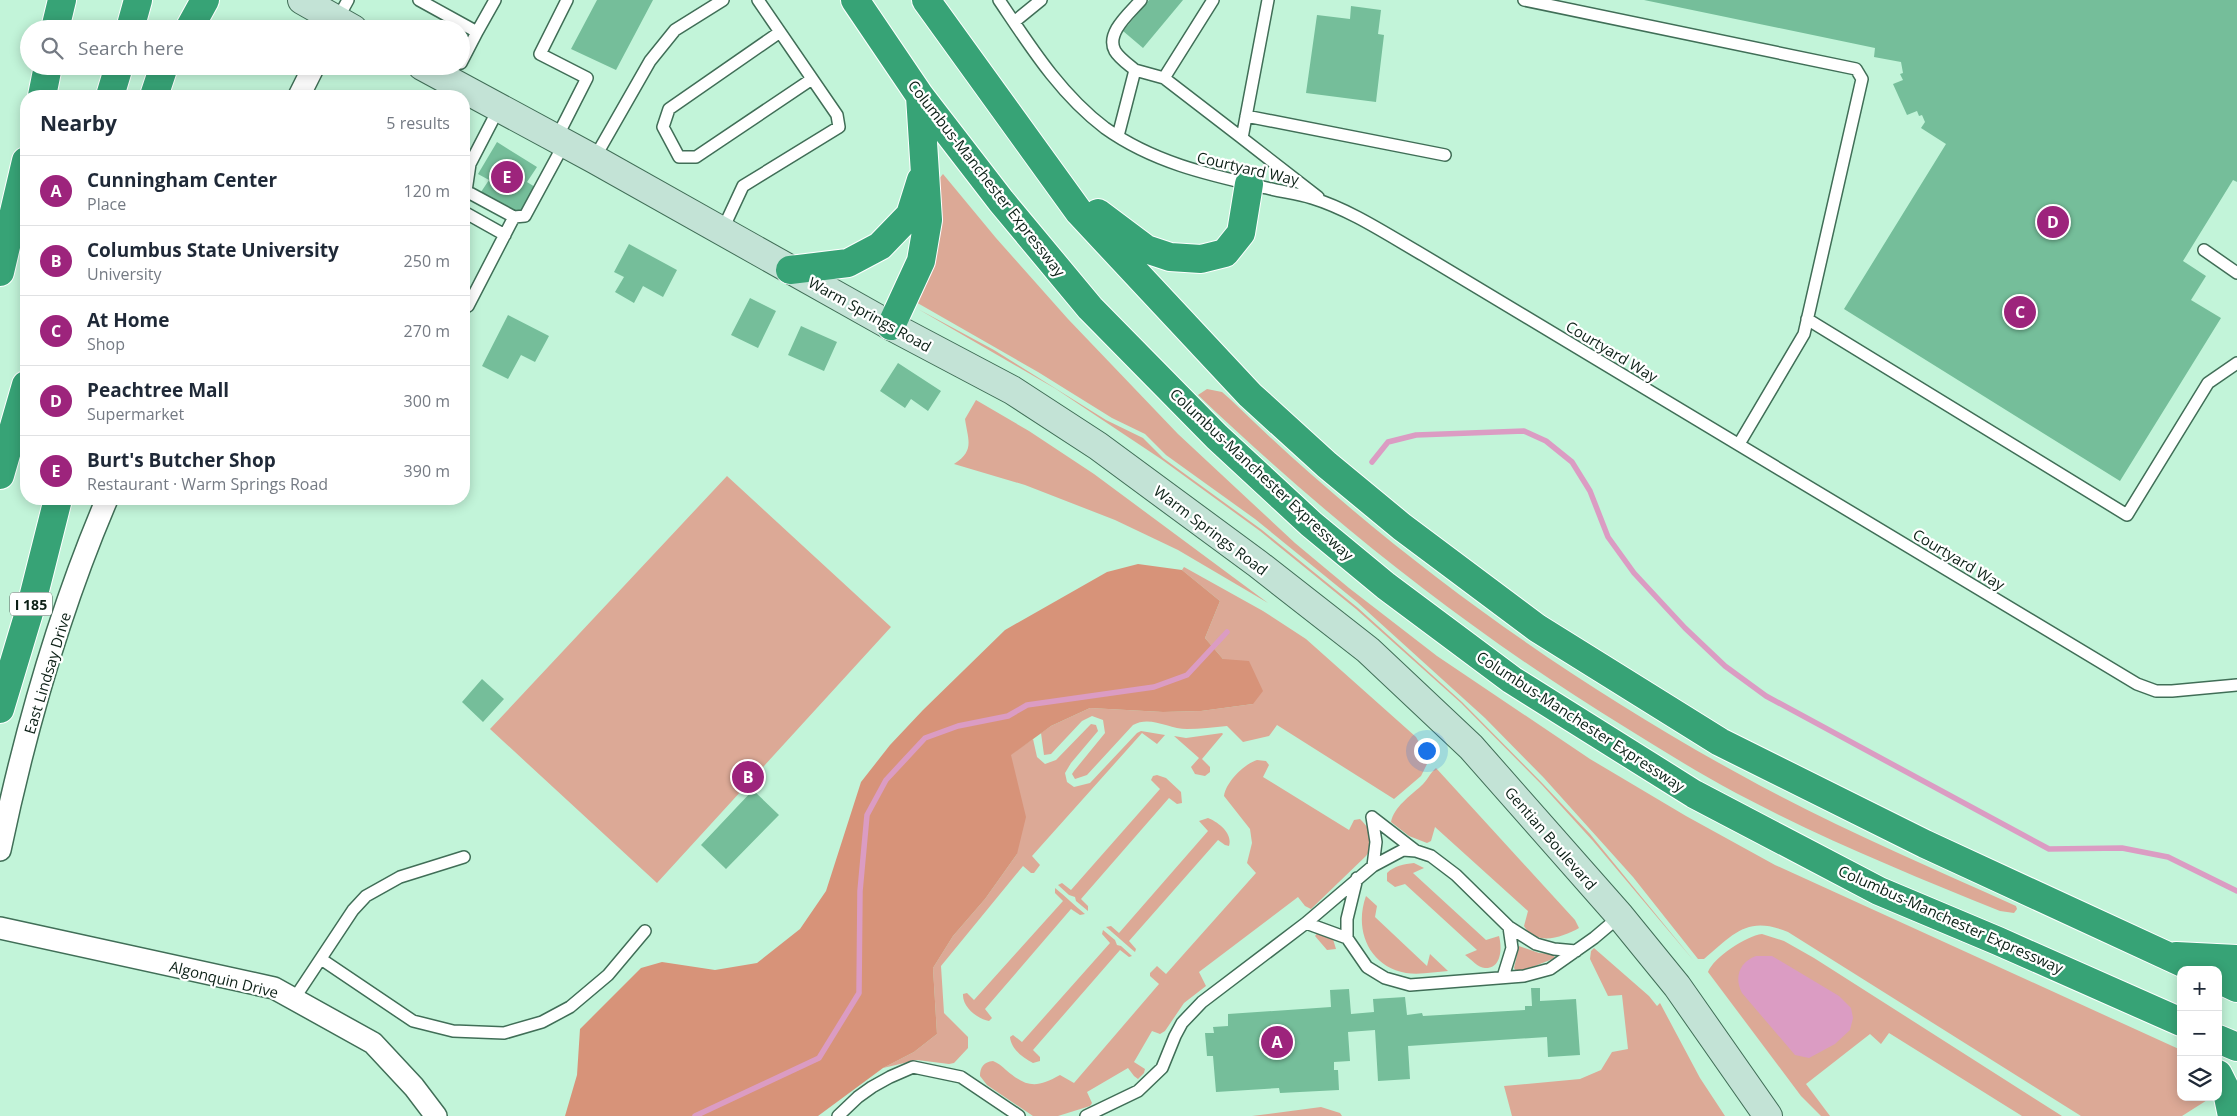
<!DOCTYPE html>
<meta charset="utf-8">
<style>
body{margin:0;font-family:"Open Sans",sans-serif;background:#f2f2f3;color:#1f2937}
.controls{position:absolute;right:15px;bottom:15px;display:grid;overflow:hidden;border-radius:10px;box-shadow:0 2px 12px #0003}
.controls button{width:45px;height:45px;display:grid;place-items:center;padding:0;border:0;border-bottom:1px solid #e0e1e3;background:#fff;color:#1f2937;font:25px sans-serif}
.you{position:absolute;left:1426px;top:750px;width:18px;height:18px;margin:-12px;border:4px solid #fff;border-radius:50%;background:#1a73e8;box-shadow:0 0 0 8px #1a73e833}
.badge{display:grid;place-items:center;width:32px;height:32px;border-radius:50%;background:#9d247c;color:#fff;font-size:16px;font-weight:700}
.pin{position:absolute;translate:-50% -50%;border:2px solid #fff;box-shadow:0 1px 5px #0006}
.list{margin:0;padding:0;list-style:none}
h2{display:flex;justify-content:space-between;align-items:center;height:65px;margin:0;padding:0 20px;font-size:21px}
h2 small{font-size:16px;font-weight:400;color:#747a83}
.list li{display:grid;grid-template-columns:32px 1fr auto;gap:15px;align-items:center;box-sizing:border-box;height:70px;padding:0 20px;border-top:1px solid #e0e1e3}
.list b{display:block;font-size:19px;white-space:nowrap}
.list p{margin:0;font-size:16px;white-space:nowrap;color:#747a83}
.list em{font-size:16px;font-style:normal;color:#747a83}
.icon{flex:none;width:28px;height:28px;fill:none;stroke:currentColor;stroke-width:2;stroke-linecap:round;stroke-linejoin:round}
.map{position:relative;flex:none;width:2237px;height:1116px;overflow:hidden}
.search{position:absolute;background:#fff;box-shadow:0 2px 12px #0003;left:20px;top:20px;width:450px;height:55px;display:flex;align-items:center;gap:12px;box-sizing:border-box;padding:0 18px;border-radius:28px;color:#747a83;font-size:19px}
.panel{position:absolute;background:#fff;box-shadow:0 2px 12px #0003;left:20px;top:90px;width:450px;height:415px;border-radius:20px}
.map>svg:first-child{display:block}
</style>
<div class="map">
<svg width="2237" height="1116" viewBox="0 0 2237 1116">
<rect width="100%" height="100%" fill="#c2f4d9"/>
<path fill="#dca996" d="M943,174L996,238L1068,319L1178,434L1295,543L1349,588L1437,656L1590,759L1686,816L1775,865L2181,1050V1097H2212L2182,1116H2081L1788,932C1747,915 1734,934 1704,959H1698L1633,877L1544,778L1485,718L1357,602L1255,519L1166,455L1145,434L1112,418L1038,372L914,301L938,180Z
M918,309L994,350L1106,420L1143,438L1163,458L1262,530L1358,608L1462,702L1543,784L1590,834L1694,961L1593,841L1542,785L1461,703L1356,609L1260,531L1161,459L1056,389Z
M1207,389L1222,392L1230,399C1387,552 1566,681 1759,785C1843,830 1930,867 2016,906L2017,909L2014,913L2000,911C1911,875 1821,838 1736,793C1699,773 1663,751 1628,729C1471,633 1331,522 1198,395Z
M976,400L1029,431L1094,474L1268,603L1178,550L1115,520L1025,485L954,464C975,451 968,440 965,419Z
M727,476L891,627L657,883L490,729Z
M1184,567L1263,611L1306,639L1416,737L1429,760L1421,776L1394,799L1277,725L1269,736L1243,742L1227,726C1214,727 1200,729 1187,729C1169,729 1150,715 1133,725L1087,775L1075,779L1072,774L1074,771L1105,733L1103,720L1092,716L1082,721L1051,754L1044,755L1041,733L1051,726L1090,708L1163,712L1201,711L1253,704L1223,659L1205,638L1220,601L1182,570Z
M1091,724L1096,725L1098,731L1071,763L1065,773L1067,782L1074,787L1090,783L1137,733L1141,731L1165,735L1157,744L1142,733L1032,856L1040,865L1034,873H1031L1023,866L941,966L944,1013L968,1037V1048L954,1063L949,1064L917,1060L883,1068L914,1052L937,1034L933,968L953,936L985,899L1017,854L1010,755L1033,739L1037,757L1045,764L1056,760Z
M1222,733L1223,734L1202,759L1210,767V772L1205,776L1195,774L1191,767L1199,758L1174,736L1186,738Z
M1257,760L1266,761L1269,765L1263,777L1349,830L1354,820L1360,819C1371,829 1376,843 1366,856L1311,909L1305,906L1298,897L1199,972L1206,986L1184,1003L1165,1031L1160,1034L1152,1031L1134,1062L1145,1069L1144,1073L1138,1079L1134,1076L1128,1068L1087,1092L1092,1103L1090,1106L1058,1116H1033L987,1085L980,1076C980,1067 984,1062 993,1061C998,1063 1002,1066 1006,1070C1027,1088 1037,1088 1060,1075L1074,1083L1159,984L1150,976V973L1157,966L1166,974L1256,873L1247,863L1252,843L1250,829L1224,796C1226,782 1244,764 1257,760Z
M1436,768L1575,920L1579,928C1563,937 1536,947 1524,926L1528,911L1435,827L1431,841L1427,843L1409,836L1391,822C1394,807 1410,796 1421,786C1427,781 1430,773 1436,768Z
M1157,775L1166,778L1181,792L1182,803L1177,804L1169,798L1081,899L1088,906V911L1076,901L1075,897L1069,895L1058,885L1062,883L1071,890L1160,789L1151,780L1153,776Z
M1208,818C1218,822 1233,833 1229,846L1225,845L1218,840L1129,941L1136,949L1135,952C1124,943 1117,936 1106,927L1111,926L1119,933L1208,831L1199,821Z
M1414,863L1424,868L1413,873L1486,940L1499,936C1502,947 1502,969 1485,968C1478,968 1471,959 1465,955L1477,950L1405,884L1395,887L1387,881V873C1394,866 1404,864 1414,863Z
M1055,888C1066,897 1074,905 1085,914L1080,915L1071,909L985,1009L992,1018L989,1021C977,1019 962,1006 963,994L967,993L974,1000L1063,901L1055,893Z
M1366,896L1377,906L1375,917L1427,966L1430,954L1448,971C1435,972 1420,975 1406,973C1368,966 1354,929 1366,896Z
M1103,930L1115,940L1117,945L1121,946L1132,956L1129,957L1120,950L1033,1050L1040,1057V1061L1033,1063C1023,1058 1011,1049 1010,1037L1013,1035L1022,1042L1110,943L1102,934Z
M1318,932L1332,936L1336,949L1327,950L1315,936Z
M1762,934L1784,941L1814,958L2062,1116H2022L1889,1033L1881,1044L1870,1034L1806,1084L1830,1116H1821L1801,1096L1708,972C1714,957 1746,936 1762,934Z
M1519,946L1539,953L1553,954L1555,958L1525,970L1516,971L1514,968Z
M1594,948L1649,996L1657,1006L1660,1003L1700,1078L1725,1116H1512L1504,1086L1580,1079L1601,1070L1612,1052L1628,1049L1622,995L1608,996L1590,959L1591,951Z
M1321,1107L1340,1113L1342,1116H1252Z"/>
<path fill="#d79379" d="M1138,564L1182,570L1220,601L1205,638L1223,659L1249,661L1263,691L1253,704L1201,711L1163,712L1090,708L1051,726L1011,755L1026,817L1017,854L985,899L953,936L933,968L937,1034L914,1052L883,1068L818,1116H565L577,1075L580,1029L641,968L662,962L715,970L757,963L800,929L826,891L861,782L890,745L923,710L1005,630L1107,572Z"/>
<path fill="#db9cc3" d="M1756,956H1772L1839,996L1851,1008L1853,1018L1850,1030L1835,1044L1809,1058L1795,1055L1742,993C1734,978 1739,962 1756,956Z"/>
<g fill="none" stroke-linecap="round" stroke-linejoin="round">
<path stroke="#db9cc3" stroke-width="5.5" d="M1372,462L1388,442L1416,435L1524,431L1546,441L1572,462L1590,491L1608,537L1634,573L1685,628L1725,666L1766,696L2049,849L2122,848L2168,857L2237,891
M695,1116L819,1058L859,993L860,891L867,815L886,780L925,738L958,726L1008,716L1027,705L1154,687L1187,675L1227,632"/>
</g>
<path fill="#75be9a" d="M597,0H653L616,70L571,49Z
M1149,0H1183L1143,48L1123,31Z
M1644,0H2237V182L2233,180L2183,261L2206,276L2191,300L2221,318L2120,481L1844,309L1946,144L1921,128L1925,122L1922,115L1919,116L1917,111L1907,115L1893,84L1903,80L1900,74L1903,73L1901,62L1874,57L1875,48Z
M1351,6L1381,10L1378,34L1384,35L1376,102L1306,93L1317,15L1350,19Z
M497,142L537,167L527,182L535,187L519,215L481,192L489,180L478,174Z
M629,244L677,270L663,297L643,286L634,303L615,292L624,277L614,272Z
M750,298L776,311L758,348L731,335Z
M508,315L549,336L535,362L521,355L508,379L482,366Z
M801,326L837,342L824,371L788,355Z
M898,363L941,391L928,411L911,399L905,408L880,391Z
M482,679L504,699L483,722L462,702Z
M753,790L779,815L726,869L701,845Z
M1531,988H1540V1001L1576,999L1580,1055L1548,1057L1547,1037L1408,1046L1410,1079L1378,1081L1375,1030L1348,1032L1350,1061L1334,1062V1070H1338L1339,1090L1280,1093L1279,1088L1216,1092L1213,1056H1207L1205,1033H1214L1213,1027L1228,1026V1014L1331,1007L1330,990L1349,989L1351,1014L1374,1012L1373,999L1405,997L1407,1015L1422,1013L1423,1016L1525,1010V1006H1532Z"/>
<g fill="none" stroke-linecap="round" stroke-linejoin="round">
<defs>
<path id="lane" d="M419,0L477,32L461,63
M999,0C1030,46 1060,94 1105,128C1154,163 1210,175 1267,188C1282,192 1297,193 1312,198C1351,210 1388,235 1423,255L2137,684L2156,691H2172L2237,685
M1213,0L1164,78L1242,138
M1268,0L1242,138L1318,197
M1524,0L1856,69L1862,79L1804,334L1739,444
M337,20L348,0
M1014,22L1041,0
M477,32L495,0
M780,32L669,109L663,127L679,157H696L812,79
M1135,70C1129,65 1119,58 1115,51C1105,33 1130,13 1141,0
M1246,116L1445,155
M1118,136L1135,70L1164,78
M556,139L587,78L540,54L567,0
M594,159L650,61L675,30L723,0
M466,191L514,217L525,216L564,144
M464,196L466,191L470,164L499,108
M464,212L505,235
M722,231L743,186L839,127L837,115L758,0
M2204,250L2237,273
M464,304L468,306L514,217
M1807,319L2127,515L2208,383L2237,363
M1372,817L1416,851
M1372,817L1376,842L1373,866
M1306,923L1347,938L1367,967L1385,978L1410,985L1524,976L1550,969L1594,938L1620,916
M1347,938V919L1357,878
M321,959L413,1021L453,1031L504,1033L542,1022L570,1007L608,975L645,931
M1503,977L1512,948L1509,927
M294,999L353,910L366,896L400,877L464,857
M838,1116L858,1097L872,1087L890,1077L913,1067L961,1077L1019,1116
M1086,1116L1138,1091L1162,1068L1175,1036L1182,1023L1202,1002L1306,923L1373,866L1403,850L1416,851L1431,856L1456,875L1509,927L1536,944L1554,949L1576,951"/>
<path id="street" d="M299,96L314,66
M0,850C25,731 59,611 107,499
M0,928L274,988L373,1043L414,1087L436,1116"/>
<path id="secondary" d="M302,0L353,29
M422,66L594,159L891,326L1012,390L1098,446L1258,564L1368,650L1471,747L1620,916L1677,986L1768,1116"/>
<path id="highway" d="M855,0L920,96L1001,201L1090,308L1217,437L1311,524L1386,586L1512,680L1694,794L1879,891L1998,941L2181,1022
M926,0L1079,212L1250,395L1327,465L1402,527L1537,628L1720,742L1925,844L2198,970
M55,29L62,0
M130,29L138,0
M189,29L205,0
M42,96L48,66
M110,96L119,66
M154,96L164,66
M1098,213L1146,249L1170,257L1201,259L1225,253L1241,233L1249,184
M790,270L848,263L880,246L910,215L921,180
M0,272L26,161
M891,326L921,261L928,220L920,96
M0,475L26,385
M0,709L31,606L58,499
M2176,956L2237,959
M2218,979L2237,988
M2218,1039L2237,1047
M2218,1074L2227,1092L2232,1116"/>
</defs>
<use href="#lane" stroke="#406e57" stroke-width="14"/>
<use href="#street" stroke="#406e57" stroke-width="24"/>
<use href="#secondary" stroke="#406e57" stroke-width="30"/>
<use href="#highway" stroke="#fff" stroke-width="30"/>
<use href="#lane" stroke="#fff" stroke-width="11"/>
<use href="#street" stroke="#fff" stroke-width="21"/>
<use href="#secondary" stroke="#c3e3d6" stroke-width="28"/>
<use href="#highway" stroke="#37a376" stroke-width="28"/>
</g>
<g text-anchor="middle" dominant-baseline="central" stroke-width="4.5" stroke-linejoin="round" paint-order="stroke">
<rect fill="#fff" stroke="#55635c" stroke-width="1" x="10" y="592.5" width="42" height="23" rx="4"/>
<g font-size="14" font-weight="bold" fill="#0c2016">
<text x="31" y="604">I 185</text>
</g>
<g font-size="15" fill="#0c2016" stroke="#fff">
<text transform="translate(1248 168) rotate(13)">Courtyard Way</text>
<text transform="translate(987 178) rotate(52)">Columbus-Manchester Expressway</text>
<text transform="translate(870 314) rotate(29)">Warm Springs Road</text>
<text transform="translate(1612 351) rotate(31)">Courtyard Way</text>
<text transform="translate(1262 474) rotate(43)">Columbus-Manchester Expressway</text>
<text transform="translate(1211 530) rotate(37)">Warm Springs Road</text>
<text transform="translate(1959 559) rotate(31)">Courtyard Way</text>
<text transform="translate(47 673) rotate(-73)">East Lindsay Drive</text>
<text transform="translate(1581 721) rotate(33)">Columbus-Manchester Expressway</text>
<text transform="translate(1551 838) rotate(49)">Gentian Boulevard</text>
<text transform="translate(1951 919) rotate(24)">Columbus-Manchester Expressway</text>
<text transform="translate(224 979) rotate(14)">Algonquin Drive</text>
</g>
</g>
</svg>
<div class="controls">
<button>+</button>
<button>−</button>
<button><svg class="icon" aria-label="layers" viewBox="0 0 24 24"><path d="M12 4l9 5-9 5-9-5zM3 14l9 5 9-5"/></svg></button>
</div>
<div class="you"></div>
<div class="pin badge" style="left:1277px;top:1042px">A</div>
<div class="pin badge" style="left:748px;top:777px">B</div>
<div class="pin badge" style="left:2020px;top:312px">C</div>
<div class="pin badge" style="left:2053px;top:222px">D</div>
<div class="pin badge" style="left:507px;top:177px">E</div>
<div class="search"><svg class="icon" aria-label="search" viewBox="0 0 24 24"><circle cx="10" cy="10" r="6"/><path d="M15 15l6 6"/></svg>Search here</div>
<section class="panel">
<h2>Nearby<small>5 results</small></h2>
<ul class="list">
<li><span class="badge">A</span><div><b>Cunningham Center</b><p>Place</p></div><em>120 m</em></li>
<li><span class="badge">B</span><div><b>Columbus State University</b><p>University</p></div><em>250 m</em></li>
<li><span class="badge">C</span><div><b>At Home</b><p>Shop</p></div><em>270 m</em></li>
<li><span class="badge">D</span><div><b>Peachtree Mall</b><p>Supermarket</p></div><em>300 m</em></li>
<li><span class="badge">E</span><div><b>Burt's Butcher Shop</b><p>Restaurant · Warm Springs Road</p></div><em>390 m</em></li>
</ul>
</section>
</div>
